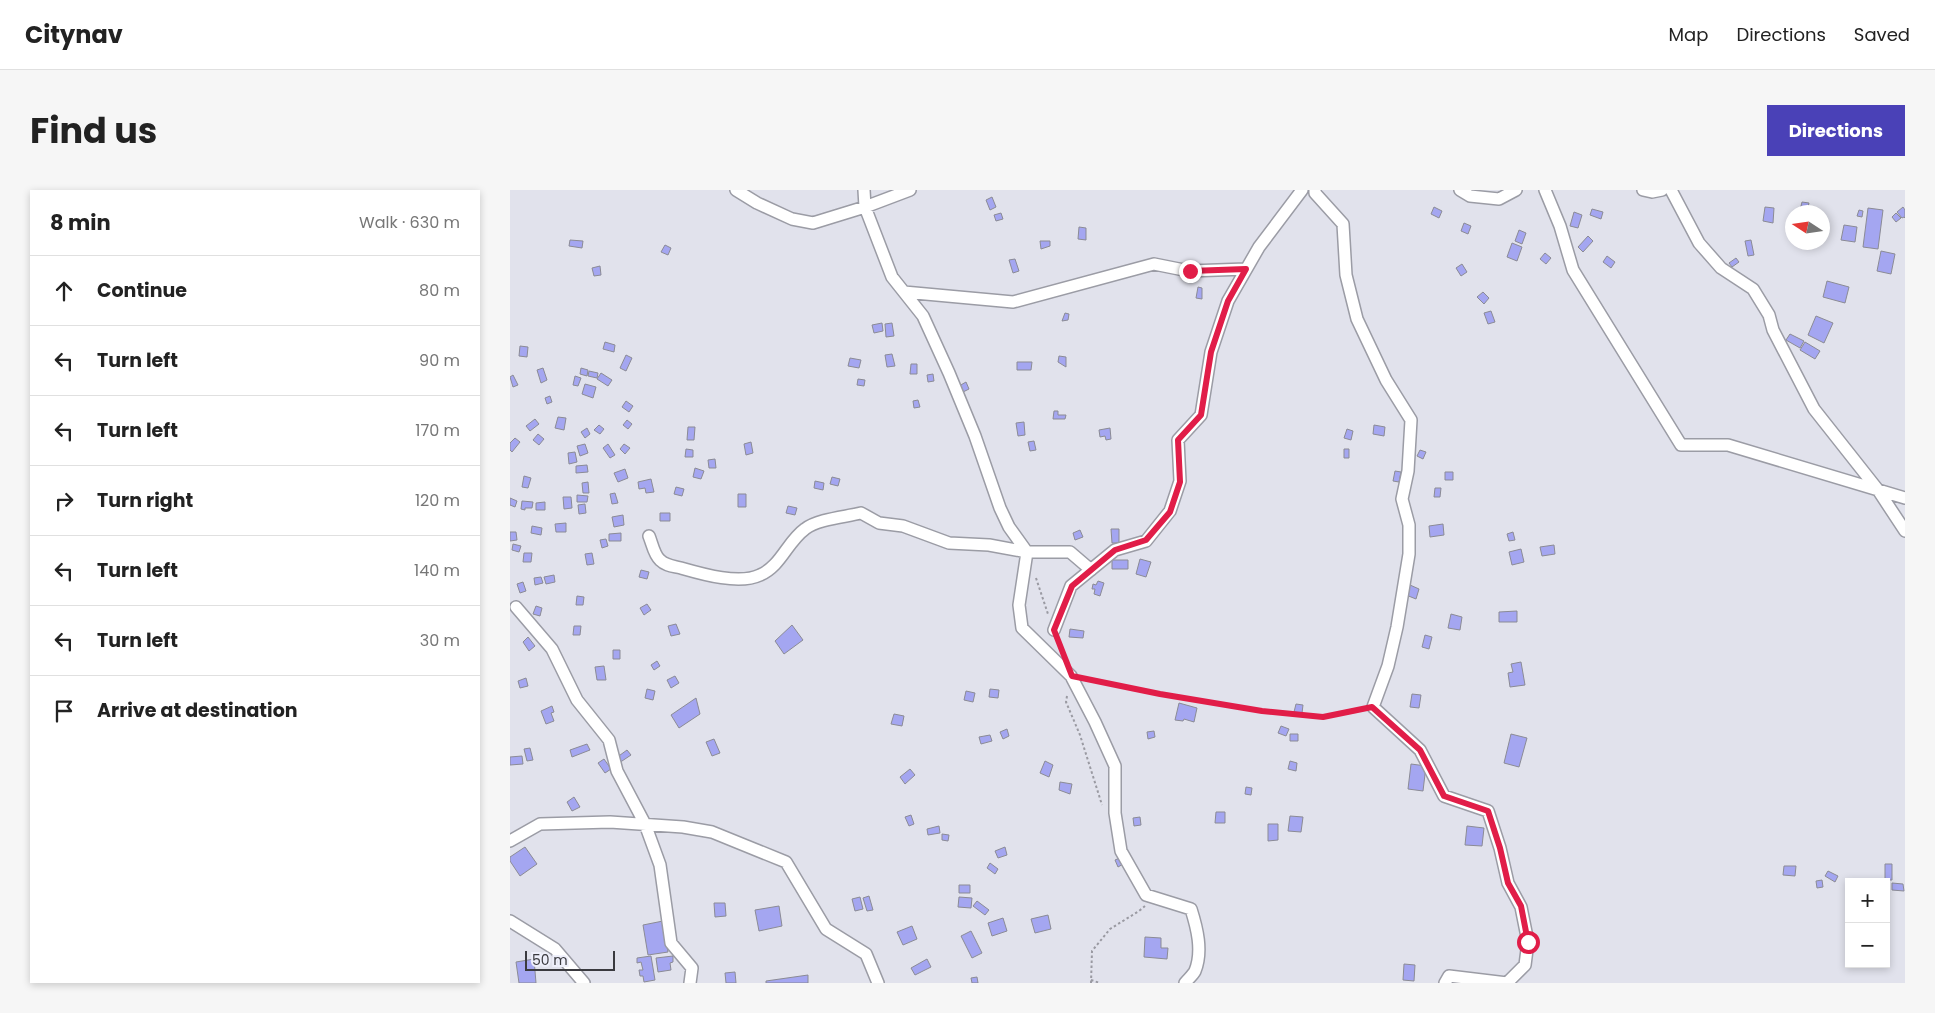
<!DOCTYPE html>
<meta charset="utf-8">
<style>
body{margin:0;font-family:Poppins,sans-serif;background:#f6f6f6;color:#222}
.controls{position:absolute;right:15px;bottom:15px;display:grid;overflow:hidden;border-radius:0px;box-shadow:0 2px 8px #0003}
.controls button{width:45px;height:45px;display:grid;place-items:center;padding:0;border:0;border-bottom:1px solid #e0e0e0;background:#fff;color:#222;font:25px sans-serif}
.compass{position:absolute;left:1275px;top:15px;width:45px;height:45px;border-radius:50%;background:#fff;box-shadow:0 2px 8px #0003;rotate:282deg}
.scale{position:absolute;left:15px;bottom:12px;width:90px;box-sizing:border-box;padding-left:5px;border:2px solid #3a3a3f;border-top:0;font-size:14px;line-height:18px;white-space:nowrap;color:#3a3a3f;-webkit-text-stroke:4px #eeeffa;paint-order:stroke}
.stop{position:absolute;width:15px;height:15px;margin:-11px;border:4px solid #e11d48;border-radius:50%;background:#fff}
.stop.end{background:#e11d48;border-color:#fff;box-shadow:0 1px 5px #0008}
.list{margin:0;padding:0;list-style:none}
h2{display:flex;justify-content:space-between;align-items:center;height:65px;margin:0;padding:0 20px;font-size:21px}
h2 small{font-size:16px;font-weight:400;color:#767676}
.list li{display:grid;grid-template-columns:32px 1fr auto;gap:15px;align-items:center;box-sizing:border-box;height:70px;padding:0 20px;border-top:1px solid #e0e0e0}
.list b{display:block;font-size:19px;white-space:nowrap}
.list em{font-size:16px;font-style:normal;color:#767676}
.icon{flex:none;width:28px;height:28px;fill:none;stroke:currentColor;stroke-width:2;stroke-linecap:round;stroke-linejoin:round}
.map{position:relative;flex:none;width:1395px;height:793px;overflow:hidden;border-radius:0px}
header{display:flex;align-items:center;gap:30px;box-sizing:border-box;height:70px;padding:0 25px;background:#fff;border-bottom:1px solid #e0e0e0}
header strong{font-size:24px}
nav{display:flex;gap:28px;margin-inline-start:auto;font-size:18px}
.intro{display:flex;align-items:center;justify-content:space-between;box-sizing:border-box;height:120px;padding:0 30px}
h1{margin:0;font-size:35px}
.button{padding:12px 22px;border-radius:0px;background:#4a41b7;color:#fff;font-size:18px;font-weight:700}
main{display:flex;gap:30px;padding:0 30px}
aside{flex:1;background:#fff;border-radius:0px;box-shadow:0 2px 8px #0003}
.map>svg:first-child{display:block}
</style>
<header>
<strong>Citynav</strong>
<nav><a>Map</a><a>Directions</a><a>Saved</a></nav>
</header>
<div class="intro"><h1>Find us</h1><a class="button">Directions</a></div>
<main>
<aside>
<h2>8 min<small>Walk · 630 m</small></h2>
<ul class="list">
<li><svg class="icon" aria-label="ahead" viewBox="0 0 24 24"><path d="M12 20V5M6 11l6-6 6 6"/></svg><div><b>Continue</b></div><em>80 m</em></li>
<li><svg class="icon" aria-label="left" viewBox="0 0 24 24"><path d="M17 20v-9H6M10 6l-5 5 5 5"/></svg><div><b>Turn left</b></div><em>90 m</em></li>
<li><svg class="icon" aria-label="left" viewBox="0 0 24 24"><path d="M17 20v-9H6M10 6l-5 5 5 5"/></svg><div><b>Turn left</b></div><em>170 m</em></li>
<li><svg class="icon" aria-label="right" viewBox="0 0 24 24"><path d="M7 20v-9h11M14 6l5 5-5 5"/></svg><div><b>Turn right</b></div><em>120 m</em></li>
<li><svg class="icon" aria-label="left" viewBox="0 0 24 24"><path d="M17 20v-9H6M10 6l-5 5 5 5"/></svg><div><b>Turn left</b></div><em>140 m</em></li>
<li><svg class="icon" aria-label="left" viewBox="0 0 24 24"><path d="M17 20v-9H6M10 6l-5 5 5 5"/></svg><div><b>Turn left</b></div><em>30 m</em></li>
<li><svg class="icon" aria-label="arrive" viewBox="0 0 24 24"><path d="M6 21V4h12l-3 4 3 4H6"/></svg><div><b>Arrive at destination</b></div></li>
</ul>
</aside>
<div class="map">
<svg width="1395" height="793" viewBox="0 0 1395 793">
<rect width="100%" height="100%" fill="#e1e2ec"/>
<path fill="#a4a6f1" stroke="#8b8b95" d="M482,7L486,17L480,20L476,10Z
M1292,12L1299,13L1297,21L1290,20Z
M924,17L932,21L929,28L921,24Z
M1255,17L1264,18L1263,33L1253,31Z
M1393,17L1395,20V28L1394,27L1392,28L1387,22Z
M1358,18L1373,20L1368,59L1353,57Z
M1082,19L1093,22L1091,29L1080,25Z
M1349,20L1353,21L1352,27L1347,26Z
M1064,22L1072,25L1068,38L1060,36Z
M491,23L493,29L486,31L484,25Z
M1386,23L1391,28L1386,32L1382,27Z
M954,33L961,36L958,44L951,41Z
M1334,35L1347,37L1345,52L1331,50Z
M569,37L576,38V50L568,49Z
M1009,40L1016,43L1012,54L1005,51Z
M1078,46L1083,51L1073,62L1068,57Z
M60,50L73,51L72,58L59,56Z
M1241,50L1244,65L1238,66L1235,51Z
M530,51H540V56L531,59Z
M1002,53L1012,57L1007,71L997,67Z
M155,55L161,58L158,65L151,62Z
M1371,61L1385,64L1381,84L1367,81Z
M1035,63L1041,68L1036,74L1030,69Z
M1097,66L1105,72L1101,78L1093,72Z
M1226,68L1229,72L1222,77L1219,73Z
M505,69L509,81L503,83L499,70Z
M952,74L957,82L951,86L946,78Z
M90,76L91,85L84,86L82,78Z
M1317,91L1339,97L1335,113L1313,107Z
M688,97L692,98V109L686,108Z
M973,102L979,108L974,114L967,107Z
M981,121L985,132L978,134L974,123Z
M555,123L559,124L558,130L552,131Z
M1306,126L1323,133L1314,153L1298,145Z
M372,133L373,141L364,143L362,135Z
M382,133L384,146L376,147L375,134Z
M1280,144L1294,151L1290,158L1276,150Z
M95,152L105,155L104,162L93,159Z
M1295,152L1310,161L1305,169L1290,160Z
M10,156L18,157L17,167L9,166Z
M382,164L385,176L377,177L375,165Z
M116,165L122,168L116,181L110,178Z
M549,166L556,167V177L548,172Z
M340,168L351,170L349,178L338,176Z
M507,172H522L521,180H507Z
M401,174H407V184H400Z
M33,178L37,190L31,193L27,180Z
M71,178L78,180L77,186L70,184Z
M79,181L88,183L87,188L78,186Z
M91,183L102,190L98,196L87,189Z
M423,184L424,191L418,192L417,185Z
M3,185L8,195L3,197L0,187Z
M65,186L71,188L68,196L63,195Z
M348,189L355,190L354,196L347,195Z
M456,192L459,199L453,202L449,196Z
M75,194L86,197L83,208L72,204Z
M40,206L42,212L37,214L35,208Z
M408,210L410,217L404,218L403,211Z
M116,211L123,216L119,222L112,217Z
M544,221H548V225H556L555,229H543Z
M48,227L56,228L54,240L45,238Z
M25,229L29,234L20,241L16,236Z
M117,230L122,234L118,239L113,235Z
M514,232L515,245L508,246L506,233Z
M89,235L94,239L90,244L84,240Z
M864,235L875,237L874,246L863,244Z
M178,237H185L184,250H177Z
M77,238L80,244L75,248L71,242Z
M600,238L601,249L596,250L595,246L590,247L589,240Z
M837,239L843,241L841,250L834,248Z
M28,244L34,249L29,255L23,250Z
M5,248L10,252L2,262L0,260V253Z
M524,251L526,260L520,261L518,252Z
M241,252L243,263L236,265L234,254Z
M75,254L78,263L70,266L67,256Z
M98,254L105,265L100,268L93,258Z
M114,254L120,258L115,264L110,259Z
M176,259L183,260V267H175Z
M834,259H839V268H834Z
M910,260L916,262L913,269L907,266Z
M65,262L67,272L59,274L58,263Z
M205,269L206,278H199L198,270Z
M77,275L78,282L66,283V276Z
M185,278L194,281L191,289L183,287Z
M115,279L118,288L108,292L104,283Z
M885,281L891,282L889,292L883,291Z
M935,282H943V290H935Z
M14,286L21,288L18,298L12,297Z
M322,287L330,289L328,296L320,294Z
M141,289L144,302L136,303L135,298L129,299L128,292Z
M305,291L314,293L313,300L304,298Z
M78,292L79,303H73L72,293Z
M166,297L174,299L172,306L164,304Z
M925,298H931L930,307H924Z
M105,303L108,313L102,314L100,304Z
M228,304H236V317H228Z
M67,305L78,306L77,312H67Z
M53,307H61L62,318L54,319Z
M0,308L7,311L5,317L0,315Z
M12,311L23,312L22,318H15V320L11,319Z
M35,312V320H26V313Z
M75,314L76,323L69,324L68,315Z
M278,316L287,318L285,325L276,323Z
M150,323H160V331H150Z
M113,325L114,335L104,337L102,327Z
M56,333V342H46L45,334Z
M933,334L934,345L920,347L919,336Z
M22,336L32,338L31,345L21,343Z
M601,339H609V353H602Z
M570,340L573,347L565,350L563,343Z
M0,342H6L7,350L0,351Z
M1003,342L1005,350L999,351L997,344Z
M111,343V351H99V344Z
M96,349L98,356L92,358L90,350Z
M3,354L11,356L9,362L2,360Z
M1044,355L1045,364L1032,366L1030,357Z
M1011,359L1014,372L1002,375L999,362Z
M14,363H22L21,372H13Z
M82,363L84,374L77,375L75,364Z
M630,369L641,372L636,387L626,384Z
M602,370H618V379H602Z
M131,380L139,382L137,389L129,387Z
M44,385L45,392L36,394L34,387Z
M31,387L33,393L25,395L24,388Z
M588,391L594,393L590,406L584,404L585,399H582L583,394L586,395Z
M13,392L16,401L10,403L7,394Z
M900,395L909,399L906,409L896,405Z
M67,406L74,407L73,415H66Z
M137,414L141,420L134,425L130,418Z
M26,416L32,418L30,426L23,424Z
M1007,421V432H989V422Z
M941,424L952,427L950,440L938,438Z
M166,434L170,444L161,446L158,436Z
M282,435L293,450L274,464L265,451Z
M64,436H71L70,445H63Z
M560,439L574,441L573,448L559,447Z
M915,445L922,447L919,459L912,457Z
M18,447L25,456L19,461L13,452Z
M103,460H110V469H103Z
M147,471L150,476L144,480L141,475Z
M1011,472L1015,495L1000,497L998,483L1003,482L1001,474Z
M94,476L96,490H87L85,477Z
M165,486L169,493L161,498L157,490Z
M16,488L18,496L10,498L8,491Z
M137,499L145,501L143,510L135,508Z
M480,499L489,500L488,508L479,507Z
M456,501L465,503L463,512L454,510Z
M902,504L911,505L909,518L900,517Z
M186,508L190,524L169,538L161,525Z
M669,513L687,518L684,532L674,529L673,531L665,530Z
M786,514L793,515L792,523L784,522Z
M42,516L44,522L41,523L44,531L36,534L31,521Z
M384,524L394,526L392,536L381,534Z
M771,536L779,539L776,546L768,543Z
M497,539L499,546L493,549L490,542Z
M644,541L645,547L638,549L637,542Z
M780,544H788V551H780Z
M1001,544L1017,548L1009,577L994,573Z
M480,545L482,551L471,554L469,547Z
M204,549L210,563L202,566L196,552Z
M77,554L80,560L62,567L60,560Z
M20,558L23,570L17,571L14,559Z
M117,560L121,565L109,573L106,568Z
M12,566L13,574L0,575V567Z
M94,569L101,579L95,583L88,573Z
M535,571L543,575L539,587L530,583Z
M780,571L787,573L786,581L778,579Z
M901,574L916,576L913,601L898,599Z
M400,579L405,585L395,594L390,587Z
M550,592L562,594L560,604L549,600Z
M736,597L742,598L741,605L735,604Z
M64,607L70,617L62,621L57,612Z
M706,622H715V633H705Z
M401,625L404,634L399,636L395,627Z
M780,626L793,627L791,642L778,641Z
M630,627L631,635L624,636L623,628Z
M758,634H768V650L758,651Z
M429,636L430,643L418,645L417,639Z
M957,636L974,638L972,656L955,655Z
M432,644L439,645L438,651L432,650Z
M15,657L27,674L10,686L0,671V667Z
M495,657L497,665L488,668L485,661Z
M612,667L615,673L608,677L605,670Z
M480,673L488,679L485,684L477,678Z
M1375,674H1382V690H1375Z
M1274,676H1286L1285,686L1273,685Z
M1318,681L1328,686L1325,692L1315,686Z
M1312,690L1313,697L1307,698L1306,691Z
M1382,693L1393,694L1394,701L1382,700Z
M449,695H460V703H449Z
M359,706L363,720L357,721L353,708Z
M350,707L353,719L345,721L342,709Z
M449,707L462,708L461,718L448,717Z
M467,711L479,720L475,725L463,716Z
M204,713H215L216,726L205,727Z
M269,716L272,736L249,741L245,720Z
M538,725L541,739L525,743L521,729Z
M493,728L497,741L482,746L478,733Z
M153,731L158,762L138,765L133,735Z
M402,736L407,749L393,755L387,742Z
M461,741L472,763L462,768L451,746Z
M635,747L651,748V758H658L657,769L634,767Z
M141,766L145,790L134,792L133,786H130L129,780H133L131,772L127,773V768Z
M163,766V772L160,773L161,780L148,782L146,768Z
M24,769L26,793H9L6,772Z
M417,769L421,777L405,785L401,778Z
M894,774L905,775L904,791L893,790Z
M225,782L226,793H216L215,783Z
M298,785V793H256V791Z
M467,787L468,793H462L461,788Z"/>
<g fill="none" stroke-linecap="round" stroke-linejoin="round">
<defs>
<path id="minor" d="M226,0L247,13L282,29L303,33L355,17L400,0
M354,0L355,17L382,87L413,126L439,183L465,246L490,318L499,337L517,362L509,415L512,438L561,486L585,532L605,576V623L611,661L636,705L681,719C687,738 693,761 685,781C683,785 678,789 675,793
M805,0V3L833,34L836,85L847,129L876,190L901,230L898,281L892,309L899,335V364L887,437L878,476L863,517L910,560L934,606L978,621L990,658L998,693L1011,717L1018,752L1015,775L997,793
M950,0L960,6L989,9L1006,0
M1035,0L1050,36L1063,80L1171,255H1218L1395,308
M1133,0L1142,2L1152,0
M1161,0L1189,53L1211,78L1243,99L1259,125L1263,140L1304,219L1368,300L1395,341
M394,102L503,112L644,74L679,81L736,79
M139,346C142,353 144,365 150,370C156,376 163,376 171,378C192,384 229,395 250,385C271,376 277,352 295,339C308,329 335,327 351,323L369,333L393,336L439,353L479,355L517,362H560L581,380
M6,417L42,459L67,510L99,550L107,581L135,634L150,675L161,753L182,778L180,793
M544,440L561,396L605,360L636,351L660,321L670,291L668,250L691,225L701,162L718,111L749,57L792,0
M0,651L30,634L100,632L173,637L202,642L276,672L316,739L356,764L368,793
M0,731L45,759L74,793
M935,793L939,786L997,793"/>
</defs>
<use href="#minor" stroke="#9b9ca5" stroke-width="14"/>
<path stroke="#9a9aa2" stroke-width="2" stroke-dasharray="2.5 2.5" stroke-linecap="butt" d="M526,388L538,424
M577,489L650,504L752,521L813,527L853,519
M557,506L556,512L570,545L592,615
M581,790L590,793
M581,793L582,761L600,739L629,721L635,716"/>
<use href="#minor" stroke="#fff" stroke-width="11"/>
</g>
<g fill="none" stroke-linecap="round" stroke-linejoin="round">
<path stroke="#e11d48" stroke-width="6" d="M680,81L736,79L718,111L701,162L691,225L668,250L670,292L660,322L636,350L605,360L562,396L544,440L562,486L650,504L752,521L813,527L862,517L910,560L934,606L978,621L990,658L998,693L1011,716L1018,752"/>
</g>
</svg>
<div class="controls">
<button>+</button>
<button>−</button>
</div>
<svg class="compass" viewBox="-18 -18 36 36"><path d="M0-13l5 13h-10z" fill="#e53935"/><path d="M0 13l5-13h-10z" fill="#767676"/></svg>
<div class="scale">50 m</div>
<div class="stop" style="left:1018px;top:752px"></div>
<div class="stop end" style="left:680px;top:81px"></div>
</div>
</main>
